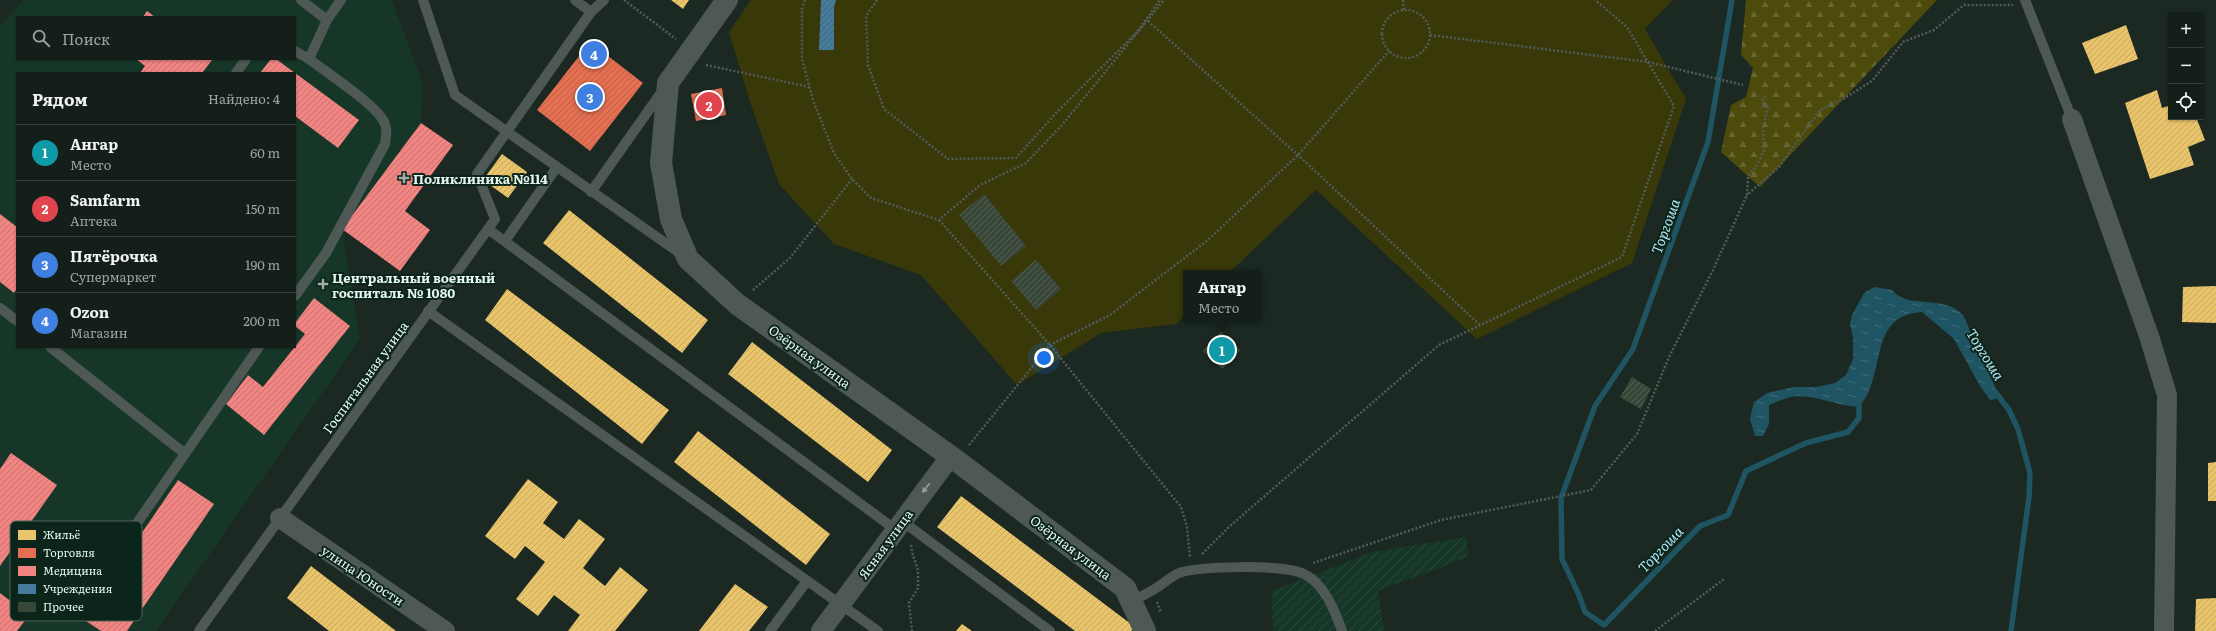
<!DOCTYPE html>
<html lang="ru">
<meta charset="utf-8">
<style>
body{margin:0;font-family:Literata,serif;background:#1d2723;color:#f1f3f6}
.controls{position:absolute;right:12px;top:12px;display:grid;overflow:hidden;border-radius:0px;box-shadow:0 1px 3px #0004}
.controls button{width:36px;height:36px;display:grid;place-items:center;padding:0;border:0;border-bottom:1px solid #333d39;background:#141f1a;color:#f1f3f6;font:20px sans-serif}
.you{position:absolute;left:1044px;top:358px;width:14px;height:14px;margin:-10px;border:3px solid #fff;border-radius:50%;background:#1a73e8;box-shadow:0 0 0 6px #1a73e833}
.badge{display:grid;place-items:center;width:26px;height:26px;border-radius:50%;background:#9faea7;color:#fff;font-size:13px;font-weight:700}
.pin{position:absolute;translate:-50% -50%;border:2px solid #fff;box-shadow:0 1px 4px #0006}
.popup{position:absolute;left:1183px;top:270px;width:78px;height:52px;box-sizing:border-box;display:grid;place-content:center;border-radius:0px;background:#141f1a;filter:drop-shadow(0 1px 3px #0005);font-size:13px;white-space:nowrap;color:#9da2a2}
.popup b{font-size:15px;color:#f1f3f6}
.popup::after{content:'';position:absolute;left:50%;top:100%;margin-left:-8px;border:8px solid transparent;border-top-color:#141f1a}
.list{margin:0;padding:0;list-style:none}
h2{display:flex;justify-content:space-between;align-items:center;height:52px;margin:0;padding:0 16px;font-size:17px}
h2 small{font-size:13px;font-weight:400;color:#9da2a2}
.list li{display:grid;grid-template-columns:26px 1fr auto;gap:12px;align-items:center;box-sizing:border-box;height:56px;padding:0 16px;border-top:1px solid #333d39}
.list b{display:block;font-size:15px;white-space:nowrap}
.list p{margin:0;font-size:13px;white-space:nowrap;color:#9da2a2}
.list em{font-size:13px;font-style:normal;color:#9da2a2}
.icon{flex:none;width:22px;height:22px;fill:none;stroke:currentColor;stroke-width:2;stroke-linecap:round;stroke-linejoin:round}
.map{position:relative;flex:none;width:2216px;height:631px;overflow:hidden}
.search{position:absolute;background:#141f1a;box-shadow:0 1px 3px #0004;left:16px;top:16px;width:280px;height:44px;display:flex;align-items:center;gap:10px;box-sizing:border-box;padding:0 14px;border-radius:0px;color:#9da2a2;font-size:15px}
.panel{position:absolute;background:#141f1a;box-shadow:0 1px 3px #0004;left:16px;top:72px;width:280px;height:276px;border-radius:0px}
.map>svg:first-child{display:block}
</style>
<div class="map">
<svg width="2216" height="631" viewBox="0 0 2216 631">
<defs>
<pattern id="industrial-furrows" width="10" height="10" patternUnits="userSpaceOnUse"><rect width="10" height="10" fill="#163628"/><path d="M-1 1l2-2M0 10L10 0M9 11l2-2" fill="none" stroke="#2d4a3d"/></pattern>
<pattern id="forest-firs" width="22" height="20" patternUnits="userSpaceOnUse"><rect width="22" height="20" fill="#4c4b0c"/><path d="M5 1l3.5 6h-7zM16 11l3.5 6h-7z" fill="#666630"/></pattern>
<pattern id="water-ripples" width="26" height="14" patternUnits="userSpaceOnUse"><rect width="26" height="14" fill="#1f5463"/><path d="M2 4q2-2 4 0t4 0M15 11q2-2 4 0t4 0" fill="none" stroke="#406d7a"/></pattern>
<pattern id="homes-hatch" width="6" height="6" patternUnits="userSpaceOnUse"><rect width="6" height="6" fill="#e9c46a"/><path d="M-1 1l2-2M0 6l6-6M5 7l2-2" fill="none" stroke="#c0a661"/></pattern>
<pattern id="shops-hatch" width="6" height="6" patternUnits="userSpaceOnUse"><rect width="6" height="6" fill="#e76f51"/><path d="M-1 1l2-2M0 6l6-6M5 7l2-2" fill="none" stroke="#b6644e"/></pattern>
<pattern id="health-hatch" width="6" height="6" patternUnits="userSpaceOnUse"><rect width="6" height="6" fill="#f28482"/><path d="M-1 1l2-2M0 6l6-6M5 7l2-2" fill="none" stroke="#be7370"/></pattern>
<pattern id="public-hatch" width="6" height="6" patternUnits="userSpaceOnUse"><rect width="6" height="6" fill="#457b9d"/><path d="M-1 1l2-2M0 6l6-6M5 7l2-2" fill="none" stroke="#456576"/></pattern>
<pattern id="building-hatch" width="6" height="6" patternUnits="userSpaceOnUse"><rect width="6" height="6" fill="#394738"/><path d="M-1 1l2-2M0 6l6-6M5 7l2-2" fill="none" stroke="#566255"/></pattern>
</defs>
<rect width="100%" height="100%" fill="#1b2922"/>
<path fill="#163628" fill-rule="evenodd" d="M24,0H392L423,84L421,123L342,229L360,339L156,631H0V26ZM17,17H295V59H17ZM17,73H295V347H17Z"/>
<path fill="url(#industrial-furrows)" d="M1466,537L1468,557L1378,591L1384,631H1273L1272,591L1372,552Z"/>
<path fill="url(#forest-firs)" d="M1746,0H1937L1760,187L1721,152L1731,105L1746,97L1753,68L1741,55Z"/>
<path fill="#383808" d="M751,0H1673L1645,29L1686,99L1632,263L1477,339L1316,190L1229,273H1186V314L1176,324L1101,333L1017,385L921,275L834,244L779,184L751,105L729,32Z"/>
<path fill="url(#water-ripples)" d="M1874,287L1892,290C1908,310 1942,294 1962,314C1966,318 1968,328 1971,333C1981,355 1990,376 2000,398L1990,400L1980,386L1954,339L1922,312C1875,315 1883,358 1869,391C1867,397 1862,402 1859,407C1836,406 1813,393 1790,397C1783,399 1776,402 1769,405V424L1763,436H1755L1750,419L1754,402L1767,393L1794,387H1817L1835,383L1846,375L1853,359V338L1850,324L1852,315L1864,293Z"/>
<path fill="url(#homes-hatch)" d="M671,0H689L683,9Z
M2126,25L2138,59L2095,74L2082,43Z
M2157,90L2162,108L2171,105V117H2196L2205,140L2188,147L2194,165L2150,179L2125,103Z
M502,154L527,172L508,198L483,180Z
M569,210L708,320L682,353L543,243Z
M2216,286V323L2182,322L2183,287Z
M507,289L669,410L642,444L485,320Z
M752,342L892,450L868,482L728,374Z
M698,431L830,534L806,565L674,462Z
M2216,462V501H2208V463Z
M528,479L558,502L543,523L564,539L579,519L605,539L583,568L605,586L620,567L648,590L615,631H568L580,615L554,595L538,616L516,599L545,562L525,546L515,559L485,536Z
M961,496L1135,627L1131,631H1075L937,527Z
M311,566L396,631H329L287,598Z
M735,584L768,607L749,631H699Z
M2216,598V631H2195L2196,599Z
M962,624L972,631H956Z"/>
<path fill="url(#shops-hatch)" d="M590,42L643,83L590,151L537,110Z
M722,88L726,115L696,121L691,94Z"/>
<path fill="url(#health-hatch)" d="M147,11L155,17H143Z
M136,59H211L212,60L202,73H140L145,66Z
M271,59H276L359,120L338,148L295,116V73H260Z
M421,123L453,145L405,211L430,230L400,271L342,229Z
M0,214L17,227V289L14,293L0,282Z
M314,298L350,326L264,435L226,404L248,375L263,387L305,334L295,326V323Z
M11,453L57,485L0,566V469Z
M178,480L214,504L127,631H101L83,619Z
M0,593L29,615L17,631H0Z"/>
<path fill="url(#public-hatch)" d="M821,0H836L834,7V50H819Z"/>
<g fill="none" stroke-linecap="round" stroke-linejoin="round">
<path stroke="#1f5463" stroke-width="5.5" d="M1732,0L1708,142L1633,349L1595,406L1561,498L1562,559L1579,595L1585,612L1604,625L1700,526L1728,515L1746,471L1806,443L1848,432L1859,418V399
M1996,393L2009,410L2018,429L2030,473L2029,497L2011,631"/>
</g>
<path fill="url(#building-hatch)" d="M984,194L1026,246L1001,266L959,215Z
M1036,260L1061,289L1036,310L1011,281Z
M1221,332L1240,350L1222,369L1203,351Z
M1632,377L1651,389L1641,409L1620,397Z"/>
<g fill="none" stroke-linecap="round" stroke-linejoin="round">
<path stroke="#525c58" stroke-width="2.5" stroke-dasharray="2 2" stroke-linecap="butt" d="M624,0L676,39
M805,0L802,9V59L813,100L834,153L852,179L871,198L939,220L980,185L1026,163L1062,125L1164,0
M877,0L866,16L868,65L884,109L948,159L1016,158L1056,113L1137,32L1160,0
M1403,0L1404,11
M1382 34a24 24 0 1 1 48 0a24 24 0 1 1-48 0Z
M1148,21L1298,155L1480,325
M1430,35L1648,62L1743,85
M706,65L809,87
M1766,96L1763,99V106L1768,107L1763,128L1764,151L1756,167L1748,176L1747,195L1779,167L1820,110L1843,99L1872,81L1903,42L1934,30L1964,5H2013
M939,220L1050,345L1181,507L1187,527L1190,557
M753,290L790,258L852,179
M969,445L1050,345L1110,315L1208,240L1298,155L1389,51
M911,545L912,552L918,570V588L909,603L912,631
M1202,554L1230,526L1439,345L1622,257L1674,106L1627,27L1595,0
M1313,563L1441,520L1591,490L1637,434L1669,357L1713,270L1747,195
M1157,602L1161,613
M1655,631L1724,579"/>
<path stroke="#4e5854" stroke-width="10" d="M301,0L327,20
M423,0L455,95L681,254
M575,0L591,12
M2025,0L2072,119
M295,51L309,59L327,20L341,0
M236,73L246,59
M591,192L663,90
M488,229L896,530
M505,241L557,167
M295,296L326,253L385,144C386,136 388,128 383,120C373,103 326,72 309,59
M0,308L17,321
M428,311L878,631
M50,347L184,453
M902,521L1050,631
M1131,601C1139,598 1146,594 1153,590C1162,585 1170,577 1179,573C1200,566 1283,564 1304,574C1324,583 1335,611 1342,631
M74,614L259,347
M199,631L488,229L495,219L477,174L591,12L604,0
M770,631L807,581"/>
<path stroke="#4e5854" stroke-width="20" d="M2072,119L2149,336L2167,395L2164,631
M280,518L445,631
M821,631L950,457"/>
<path stroke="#4e5854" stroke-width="22" d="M727,0L668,83L661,163L671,219L688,259L737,304L957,461L1125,588L1145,631"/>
</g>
<defs><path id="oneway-solid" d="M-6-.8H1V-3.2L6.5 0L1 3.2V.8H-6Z"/></defs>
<use fill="#929f99" href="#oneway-solid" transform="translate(926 488) rotate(127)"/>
<g fill="#9faea7" stroke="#0b251a" stroke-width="1.5">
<path d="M402 172h4v4h4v4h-4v4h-4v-4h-4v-4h4z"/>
<path d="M321 278h4v4h4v4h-4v4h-4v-4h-4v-4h4z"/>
</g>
<g text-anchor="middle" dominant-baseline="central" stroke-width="4" stroke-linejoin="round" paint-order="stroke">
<g font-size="13" font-weight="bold" fill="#e6f6ee" stroke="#0b251a" text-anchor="start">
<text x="413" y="178">Поликлиника №114</text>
<text x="332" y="277">Центральный военный<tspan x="332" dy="15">госпиталь № 1080</tspan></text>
</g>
<g font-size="13" fill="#e6f6ee" stroke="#0b251a">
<text transform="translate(810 356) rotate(36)">Озёрная улица</text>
<text transform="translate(365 377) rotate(-54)">Госпитальная улица</text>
<text transform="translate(885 544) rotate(-54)">Ясная улица</text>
<text transform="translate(1071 547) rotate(37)">Озёрная улица</text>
<text transform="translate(363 575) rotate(34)">улица Юности</text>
</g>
<g font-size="14" font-style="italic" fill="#b3e3f3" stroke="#0b251a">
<text transform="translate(1665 226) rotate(-70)">Торгоша</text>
<text transform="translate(1986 354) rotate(58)">Торгоша</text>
<text transform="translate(1660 549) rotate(-46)">Торгоша</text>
</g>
</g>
<rect x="10" y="521" width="132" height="100" rx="6" fill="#0b251a" stroke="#4d645a" stroke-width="1"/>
<rect x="18" y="530" width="18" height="10" fill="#e9c46a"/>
<rect x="18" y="548" width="18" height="10" fill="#e76f51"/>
<rect x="18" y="566" width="18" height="10" fill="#f28482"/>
<rect x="18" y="584" width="18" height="10" fill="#457b9d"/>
<rect x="18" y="602" width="18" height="10" fill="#394738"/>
<g font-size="11" fill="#e6f6ee">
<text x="43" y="539">Жильё</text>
<text x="43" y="557">Торговля</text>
<text x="43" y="575">Медицина</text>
<text x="43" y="593">Учреждения</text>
<text x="43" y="611">Прочее</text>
</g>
</svg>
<div class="controls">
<button>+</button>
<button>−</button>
<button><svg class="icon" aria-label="locate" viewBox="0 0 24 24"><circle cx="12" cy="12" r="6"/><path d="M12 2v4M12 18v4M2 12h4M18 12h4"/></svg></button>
</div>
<div class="you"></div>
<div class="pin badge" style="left:1222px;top:350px;background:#0f9aa8">1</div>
<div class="popup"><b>Ангар</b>Место</div>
<div class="pin badge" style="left:709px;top:105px;background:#e0444e">2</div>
<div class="pin badge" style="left:590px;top:97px;background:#3f7fe0">3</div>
<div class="pin badge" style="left:594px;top:54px;background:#3f7fe0">4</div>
<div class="search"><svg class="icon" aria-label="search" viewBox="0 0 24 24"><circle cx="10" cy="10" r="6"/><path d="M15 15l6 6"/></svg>Поиск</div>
<section class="panel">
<h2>Рядом<small>Найдено: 4</small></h2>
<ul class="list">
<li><span class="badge" style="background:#0f9aa8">1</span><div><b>Ангар</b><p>Место</p></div><em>60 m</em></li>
<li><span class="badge" style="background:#e0444e">2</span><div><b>Samfarm</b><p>Аптека</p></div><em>150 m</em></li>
<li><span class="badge" style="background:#3f7fe0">3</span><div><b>Пятёрочка</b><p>Супермаркет</p></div><em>190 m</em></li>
<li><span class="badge" style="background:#3f7fe0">4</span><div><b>Ozon</b><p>Магазин</p></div><em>200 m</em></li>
</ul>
</section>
</div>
